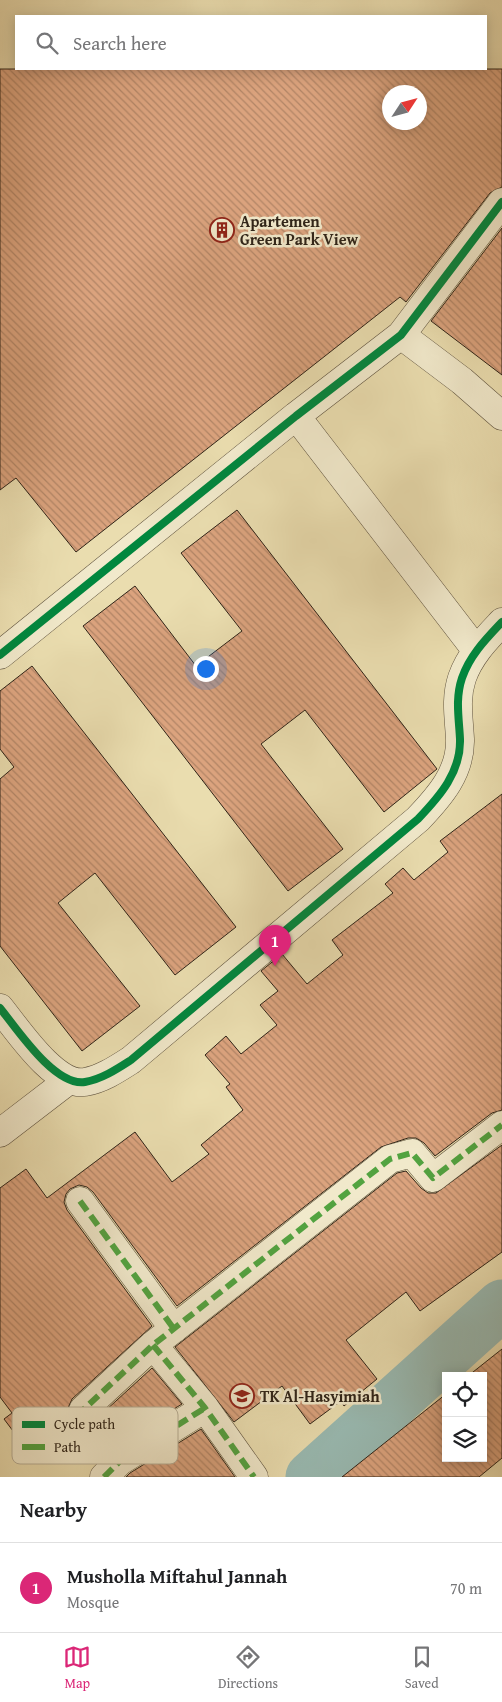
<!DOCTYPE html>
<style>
body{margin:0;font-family:"Gentium Book Plus",serif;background:#f2f2f2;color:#202124}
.controls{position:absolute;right:15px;bottom:15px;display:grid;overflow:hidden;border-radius:0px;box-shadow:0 2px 12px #0003}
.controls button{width:45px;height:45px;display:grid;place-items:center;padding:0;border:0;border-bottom:1px solid #e0e0e0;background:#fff;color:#202124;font:25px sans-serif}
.compass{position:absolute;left:382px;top:85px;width:45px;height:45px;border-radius:50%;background:#fff;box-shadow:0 2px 12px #0003;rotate:54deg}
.you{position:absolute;left:205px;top:668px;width:18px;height:18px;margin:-12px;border:4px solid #fff;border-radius:50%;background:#1a73e8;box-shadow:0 0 0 8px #1a73e833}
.badge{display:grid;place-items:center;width:32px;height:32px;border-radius:50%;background:#db2777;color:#fff;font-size:16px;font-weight:700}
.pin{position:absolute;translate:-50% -41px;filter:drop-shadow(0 1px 2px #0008)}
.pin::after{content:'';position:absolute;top:26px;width:18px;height:15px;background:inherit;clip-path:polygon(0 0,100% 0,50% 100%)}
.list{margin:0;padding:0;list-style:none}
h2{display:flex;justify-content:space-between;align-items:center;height:65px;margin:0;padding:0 20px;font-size:21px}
h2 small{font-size:16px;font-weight:400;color:#757577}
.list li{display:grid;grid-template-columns:32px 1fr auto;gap:15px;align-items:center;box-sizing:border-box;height:90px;padding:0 20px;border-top:1px solid #e0e0e0}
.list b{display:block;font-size:19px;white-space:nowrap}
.list p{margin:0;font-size:16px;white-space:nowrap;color:#757577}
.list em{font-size:16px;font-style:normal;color:#757577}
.icon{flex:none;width:28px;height:28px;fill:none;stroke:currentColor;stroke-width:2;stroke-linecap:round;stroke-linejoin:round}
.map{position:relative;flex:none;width:502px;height:1477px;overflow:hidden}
.search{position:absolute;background:#fff;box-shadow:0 2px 12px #0003;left:15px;right:15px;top:15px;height:55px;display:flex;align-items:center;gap:12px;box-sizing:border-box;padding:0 18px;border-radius:0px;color:#757577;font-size:19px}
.sheet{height:155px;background:#fff}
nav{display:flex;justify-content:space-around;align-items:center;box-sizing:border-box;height:70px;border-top:1px solid #e0e0e0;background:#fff;font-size:14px;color:#757577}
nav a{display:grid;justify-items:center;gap:2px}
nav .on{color:#db2777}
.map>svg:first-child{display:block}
</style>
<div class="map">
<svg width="502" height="1477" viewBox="0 0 502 1477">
<defs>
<pattern id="building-back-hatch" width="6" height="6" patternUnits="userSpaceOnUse" patternTransform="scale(1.25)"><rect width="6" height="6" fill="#dba37e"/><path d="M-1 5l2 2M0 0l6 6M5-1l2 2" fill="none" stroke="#b28566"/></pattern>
</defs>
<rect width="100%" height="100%" fill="#eaddaf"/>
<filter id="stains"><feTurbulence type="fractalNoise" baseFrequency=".004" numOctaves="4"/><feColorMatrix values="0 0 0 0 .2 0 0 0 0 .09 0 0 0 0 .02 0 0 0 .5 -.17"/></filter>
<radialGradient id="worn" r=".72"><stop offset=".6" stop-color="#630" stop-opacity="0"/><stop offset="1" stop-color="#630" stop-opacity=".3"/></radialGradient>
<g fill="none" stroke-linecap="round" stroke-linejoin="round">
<path stroke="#99bab2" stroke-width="51" d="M311,1477L502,1305"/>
</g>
<path fill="url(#building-back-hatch)" stroke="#2f2418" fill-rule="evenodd" d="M0,69H502V187L490,193L406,302L400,297L76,552L16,478L0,490ZM390,92H420V122H390Z
M502,228V375L431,321Z
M237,510L437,769L384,812L305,710L261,744L343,849L288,891L83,626L135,586L196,666L242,631L181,553Z
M32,666L236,927L175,975L95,873L58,903L140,1006L82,1051L0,946V779L14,767L0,749V691Z
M502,794V1110L492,1113L435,1156L424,1143L416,1138H408L381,1147L177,1306L93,1192L87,1187L79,1185L70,1189L66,1194L64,1202L67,1210L152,1326L72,1399L68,1408L69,1417L76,1430L54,1447L56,1449L37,1463L4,1419L12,1413L0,1397V1188L26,1169L47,1198L135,1132L172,1182L209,1154L201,1145L243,1110L226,1087L230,1084L205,1055L226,1036L241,1054L277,1025L260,1005L278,991L261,971L282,954L307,984L343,955L332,940L393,893L385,884L403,868L414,880L448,852L440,841Z
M502,1145V1252L420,1311L406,1292L346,1340L377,1379L344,1406L341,1401L310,1424L282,1386L234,1422L175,1347L397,1173L406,1171L421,1188L428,1193H436Z
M502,1349V1458L479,1477H342L446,1394V1458H483V1376H468Z
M152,1368L182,1404L125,1439L105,1411Z
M201,1429L235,1477H126L130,1473Z"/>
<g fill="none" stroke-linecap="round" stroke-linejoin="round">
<defs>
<path id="minor" d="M401,335L462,381L502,416
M296,416L476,650
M0,655L296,416L401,335L502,202
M0,1008C17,1029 55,1087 85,1082C102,1079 117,1069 131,1060L418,819C440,796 461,772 460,739C459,718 455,699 462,678C470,655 486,639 502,622
M0,1133L69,1080
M80,1201L174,1329
M153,1345L205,1408L254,1477
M120,1461L87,1418L83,1410L153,1345L390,1159L412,1153L433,1178L502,1125
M104,1477L120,1461L205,1408"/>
</defs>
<use href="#minor" stroke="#5e523e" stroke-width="29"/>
<use href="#minor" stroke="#f1e9cb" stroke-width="28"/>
<path stroke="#52a340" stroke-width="6" stroke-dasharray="12 6" stroke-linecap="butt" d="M80,1201L174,1329
M153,1345L205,1408L254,1477
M120,1461L87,1418L83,1410L153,1345L390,1159L412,1153L433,1178L502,1125
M104,1477L120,1461L205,1408"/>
<defs>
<path id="cycleway" d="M0,655L296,416L401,335L502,202
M0,1008C17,1029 55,1087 85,1082C102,1079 117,1069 131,1060L418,819C440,796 461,772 460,739C459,718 455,699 462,678C470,655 486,639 502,622"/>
</defs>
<use href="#cycleway" stroke="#f1e9cb" stroke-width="11"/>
<use href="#cycleway" stroke="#00873e" stroke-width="8"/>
</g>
<defs>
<symbol id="building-ring" viewBox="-11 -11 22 22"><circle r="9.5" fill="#f1e9cb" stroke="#8f2418" stroke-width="1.5"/><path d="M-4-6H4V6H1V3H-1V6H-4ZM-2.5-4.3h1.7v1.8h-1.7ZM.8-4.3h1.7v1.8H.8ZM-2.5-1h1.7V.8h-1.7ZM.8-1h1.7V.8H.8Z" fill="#8f2418"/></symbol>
<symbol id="school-ring" viewBox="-11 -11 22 22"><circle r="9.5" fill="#f1e9cb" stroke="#8f2418" stroke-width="1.5"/><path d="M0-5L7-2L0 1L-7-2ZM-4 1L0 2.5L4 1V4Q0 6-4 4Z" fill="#8f2418"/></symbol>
</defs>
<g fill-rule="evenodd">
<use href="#building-ring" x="208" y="216" width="28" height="28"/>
<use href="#school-ring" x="228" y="1382" width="28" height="28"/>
</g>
<g text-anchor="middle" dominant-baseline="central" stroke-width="5" stroke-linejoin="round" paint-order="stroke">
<g font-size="16" font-weight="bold" fill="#2f2418" stroke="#f1e9cb" text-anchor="start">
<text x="240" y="221">Apartemen<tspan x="240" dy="18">Green Park View</tspan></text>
<text x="260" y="1396">TK Al-Hasyimiah</text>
</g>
</g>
<rect x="12" y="1407" width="166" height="57" rx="8" fill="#f1e9cb" stroke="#b7ae95" stroke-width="1"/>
<rect x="22" y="1421" width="23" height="7" fill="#00873e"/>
<rect x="22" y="1444" width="23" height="6" fill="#52a340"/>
<g font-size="14" fill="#2f2418">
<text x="54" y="1429">Cycle path</text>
<text x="54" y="1452">Path</text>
</g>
<rect width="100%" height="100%" filter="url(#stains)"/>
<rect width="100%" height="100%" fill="url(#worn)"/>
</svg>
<div class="controls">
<button><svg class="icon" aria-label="locate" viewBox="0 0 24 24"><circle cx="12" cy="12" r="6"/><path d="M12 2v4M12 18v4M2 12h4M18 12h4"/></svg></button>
<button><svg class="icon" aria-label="layers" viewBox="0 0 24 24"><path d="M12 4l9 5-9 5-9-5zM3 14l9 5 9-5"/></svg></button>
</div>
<svg class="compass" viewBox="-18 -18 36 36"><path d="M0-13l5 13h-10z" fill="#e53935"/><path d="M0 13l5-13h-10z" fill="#757577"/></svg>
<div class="you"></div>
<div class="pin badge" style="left:275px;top:966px">1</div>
<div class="search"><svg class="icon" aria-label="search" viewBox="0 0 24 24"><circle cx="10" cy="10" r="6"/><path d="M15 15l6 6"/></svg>Search here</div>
</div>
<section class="sheet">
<h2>Nearby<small></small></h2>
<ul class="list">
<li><span class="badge">1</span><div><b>Musholla Miftahul Jannah</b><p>Mosque</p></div><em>70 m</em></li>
</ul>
</section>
<nav>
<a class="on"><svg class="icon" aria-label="map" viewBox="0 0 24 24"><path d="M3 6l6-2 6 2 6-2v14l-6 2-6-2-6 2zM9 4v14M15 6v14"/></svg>Map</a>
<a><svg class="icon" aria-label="directions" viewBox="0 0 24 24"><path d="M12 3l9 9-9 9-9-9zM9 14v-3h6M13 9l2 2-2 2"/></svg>Directions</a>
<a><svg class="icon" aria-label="saved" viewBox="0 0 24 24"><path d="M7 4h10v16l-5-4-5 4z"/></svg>Saved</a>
</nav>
